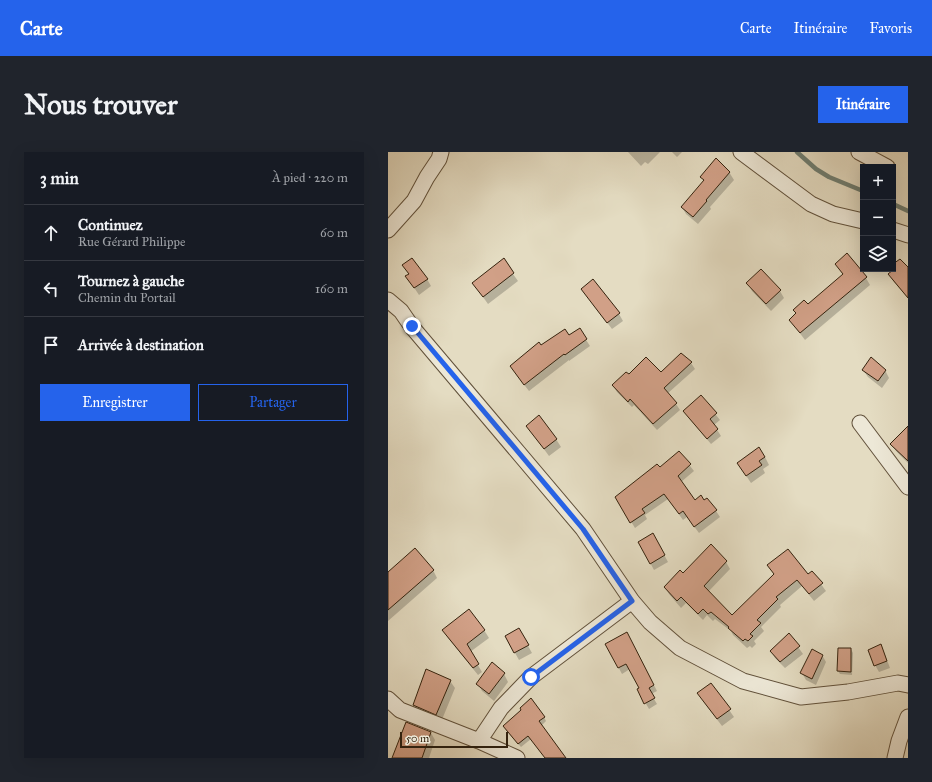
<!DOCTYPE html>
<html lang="fr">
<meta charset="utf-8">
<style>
body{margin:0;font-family:"IM FELL Great Primer",serif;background:#20242c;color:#f1f3f6}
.controls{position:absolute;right:12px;top:12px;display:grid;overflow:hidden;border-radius:0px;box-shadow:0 4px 16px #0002}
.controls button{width:36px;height:36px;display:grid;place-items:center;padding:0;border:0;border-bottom:1px solid #363941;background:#171b24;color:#f1f3f6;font:20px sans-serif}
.scale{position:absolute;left:12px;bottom:10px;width:108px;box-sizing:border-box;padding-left:4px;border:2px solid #35230e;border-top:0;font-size:11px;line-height:14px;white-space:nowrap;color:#35230e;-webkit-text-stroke:3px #ede8d7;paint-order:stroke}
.stop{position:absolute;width:12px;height:12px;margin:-9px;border:3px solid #2563eb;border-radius:50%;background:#fff}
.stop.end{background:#2563eb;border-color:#fff;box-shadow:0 1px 4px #0008}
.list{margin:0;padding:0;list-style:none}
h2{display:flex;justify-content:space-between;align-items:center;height:52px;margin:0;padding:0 16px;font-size:17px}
h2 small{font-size:13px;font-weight:400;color:#9ea1a6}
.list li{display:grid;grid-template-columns:26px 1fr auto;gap:12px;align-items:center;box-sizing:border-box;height:56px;padding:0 16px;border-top:1px solid #363941}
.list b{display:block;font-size:15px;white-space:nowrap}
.list p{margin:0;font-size:13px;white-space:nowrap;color:#9ea1a6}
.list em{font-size:13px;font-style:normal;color:#9ea1a6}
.actions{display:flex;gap:8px;padding:12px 16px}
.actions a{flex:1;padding:9px 0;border:1px solid #2563eb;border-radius:0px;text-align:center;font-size:14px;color:#2563eb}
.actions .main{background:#2563eb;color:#fff}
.icon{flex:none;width:22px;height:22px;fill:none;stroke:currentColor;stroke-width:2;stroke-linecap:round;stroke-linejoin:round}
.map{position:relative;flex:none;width:520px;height:606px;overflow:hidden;border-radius:0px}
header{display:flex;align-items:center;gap:24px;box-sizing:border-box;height:56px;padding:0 20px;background:#2563eb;color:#fff}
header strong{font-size:19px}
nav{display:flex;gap:22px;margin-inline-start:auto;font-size:14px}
.intro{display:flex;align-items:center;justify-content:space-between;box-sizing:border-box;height:96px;padding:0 24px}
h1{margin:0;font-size:28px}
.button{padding:10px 18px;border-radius:0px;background:#2563eb;color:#fff;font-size:14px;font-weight:700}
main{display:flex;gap:24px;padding:0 24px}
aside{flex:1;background:#171b24;border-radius:0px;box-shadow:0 4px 16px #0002}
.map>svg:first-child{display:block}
</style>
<header>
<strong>Carte</strong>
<nav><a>Carte</a><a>Itinéraire</a><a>Favoris</a></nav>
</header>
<div class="intro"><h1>Nous trouver</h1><a class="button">Itinéraire</a></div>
<main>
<aside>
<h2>3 min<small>À pied · 220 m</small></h2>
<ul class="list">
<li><svg class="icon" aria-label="ahead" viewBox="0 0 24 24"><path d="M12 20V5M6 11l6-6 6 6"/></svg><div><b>Continuez</b><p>Rue Gérard Philippe</p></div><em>60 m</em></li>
<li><svg class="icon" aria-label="left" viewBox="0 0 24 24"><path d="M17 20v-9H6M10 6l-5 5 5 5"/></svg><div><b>Tournez à gauche</b><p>Chemin du Portail</p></div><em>160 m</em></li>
<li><svg class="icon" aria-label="arrive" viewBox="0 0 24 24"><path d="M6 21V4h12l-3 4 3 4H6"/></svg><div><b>Arrivée à destination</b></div></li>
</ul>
<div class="actions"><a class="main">Enregistrer</a><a>Partager</a></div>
</aside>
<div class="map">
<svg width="520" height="606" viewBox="0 0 520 606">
<rect width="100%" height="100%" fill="#e4dcc2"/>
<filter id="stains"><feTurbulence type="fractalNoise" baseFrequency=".005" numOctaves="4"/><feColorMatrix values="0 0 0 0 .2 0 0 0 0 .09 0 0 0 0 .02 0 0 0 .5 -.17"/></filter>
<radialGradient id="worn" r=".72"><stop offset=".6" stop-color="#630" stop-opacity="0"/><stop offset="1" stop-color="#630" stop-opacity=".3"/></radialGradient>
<path fill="#0003" d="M240,0H272L260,12L257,10L253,14Z
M284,0H294L289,5Z
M341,20L346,28L322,55L323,57L310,72L298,62L294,55L316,29L314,25Z
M115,108L130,129L100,152L85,131Z
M448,112L478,126L482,133L417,188L402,168L455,123Z
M15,113L39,127L43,134L31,143L23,131L21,122Z
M505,114L520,118V149V146L506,130L502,122L506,119Z
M360,131L392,139L396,146L383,159L364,139Z
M194,137L231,162L235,169L224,177Z
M191,177L202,194L181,209V208L141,239L127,221L152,194L181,184Z
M293,202L303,211L307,217L279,242L288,252L292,258L269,278L246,253L244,255L229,240L225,233L241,224L273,222Z
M475,218H497L501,226L494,236L480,225Z
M313,244L332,268L326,273L333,284L323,292L300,265L296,259Z
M139,274L168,287L173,295L161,304Z
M520,275V311L508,299L503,292Z
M291,300L306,319L293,330L307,349H316L328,359L332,365L311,381L299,365L295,368L280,347L257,363L259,367L247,376L228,345L272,317Z
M377,305L381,313L375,317L377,321L363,331L355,319Z
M265,382L280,410L266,418L251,390Z
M323,394L338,410L342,417L320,440L344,464L387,423L380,414L420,424L424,420L438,439L426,449L414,434L392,453L393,455L373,475L376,479L366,489L368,492L364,496L362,494L359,496L345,483L343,479L327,467L325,469L319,463L315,468L298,451L293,456L281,442L277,435L295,422Z
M45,418L49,426L0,469V426Z
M56,478H96L101,486L82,500L94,520L90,523L60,486Z
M131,478L144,501L131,508L118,485Z
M401,482L415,502L397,516L387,506L383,499Z
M242,487L269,539L263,542L269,552L261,557L250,538L252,537L242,517L234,522L218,492Z
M493,494L496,500L502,516L491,520L487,513Z
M463,497L465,501L464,523L452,522L450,519Z
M434,503L438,510L428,533L418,528L414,521Z
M116,522L120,530L106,549L94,539L90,532Z
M62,529L67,536L53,570L30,561L26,553Z
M323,532L346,565L334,574L315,549Z
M156,565L158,569L153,574L178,606H158L143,587L133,595L118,578Z
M19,571L43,581L47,588L41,606H10Z"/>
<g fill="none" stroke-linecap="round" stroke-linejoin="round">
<path stroke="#6f7e72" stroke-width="4.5" d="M409,0L428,17L441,25L475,39
M505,52L520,59"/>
</g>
<path fill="#d1a087" stroke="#35230e" d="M328,6L342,20L318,48L319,49L305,65L293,55L316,28L312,25Z
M459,101L479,125L412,181L401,168L408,161L405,158L416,148L420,152L455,122L447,112Z
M24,106L40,127L26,136L17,124L21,122L14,113Z
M116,106L126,121L95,145L84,131Z
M512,107L520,115V146L500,122L505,118L504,117H505V112Z
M373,117L393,138L378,152L358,131Z
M205,127L232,161L219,171L193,137Z
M192,176L199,187L177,203L176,202L136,233L122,214L151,190L153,193L177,177L181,183Z
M293,201L304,210L276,236L289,251L265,272L242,247L240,250L224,233L238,220L241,222L258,205L273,220Z
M483,205L498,218L490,229L474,218Z
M313,243L329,261L322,267L330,277L319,287L295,259Z
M151,263L169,287L156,297L138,274Z
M520,274V309L502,292Z
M371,295L377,305L371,309L374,313L358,324L349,311Z
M291,299L303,312L290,324L307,348L313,343L316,348L319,346L329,358L306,375L295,359L291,362L276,342L254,357L257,361L242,371L227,345L269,312L272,315Z
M265,381L277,403L262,412L250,390Z
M323,392L339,409L316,434L344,463L386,422L379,413L400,397L420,422L424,419L435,431L421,442L409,428L388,445L390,447L369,468L373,471L362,482L365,484L360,489L357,487L355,489L340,476L341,475L323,460L320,462L315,457L310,462L293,445L289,449L276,435L292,418L295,421Z
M27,396L46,418L0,458V420Z
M81,457L97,478L79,492L91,512L85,516L54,478Z
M131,476L141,493L126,501L117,484Z
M239,480L266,533L261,536L267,546L256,552L249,537L251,536L238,512L230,516L217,492Z
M401,481L412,494L392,510L382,499Z
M493,492L499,509L486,514L480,498Z
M450,496H463V520L449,519Z
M424,497L435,503L424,527L412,521Z
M104,510L117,521L101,542L88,532Z
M38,517L63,528L48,563L25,553Z
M323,531L343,557L329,567L309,541Z
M143,546L157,565L151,569L178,606H157L140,584L130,592L115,574L133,558L132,556Z
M18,570L43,580L34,606H4Z"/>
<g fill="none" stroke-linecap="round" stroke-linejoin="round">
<defs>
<path id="minor" d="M353,0L423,52L445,62L475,69
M471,0L499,15
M0,78L26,49L39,25L51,7L53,0
M505,78L520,83
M0,148L13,159L24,175L195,377L244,449L262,470L292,496L355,529L413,545L460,540L510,531L520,533
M472,271L520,335
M0,547L12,558L91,589L129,606
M91,589L113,556L143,525L244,449
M507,606L511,589L520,565"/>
</defs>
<use href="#minor" stroke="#61513b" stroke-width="17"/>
<use href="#minor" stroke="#ede8d7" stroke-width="15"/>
</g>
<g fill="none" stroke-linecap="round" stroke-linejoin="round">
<path stroke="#2563eb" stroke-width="5" d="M24,174L195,377L244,449L143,525"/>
</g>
<rect width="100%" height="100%" filter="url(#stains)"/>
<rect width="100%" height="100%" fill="url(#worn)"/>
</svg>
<div class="controls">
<button>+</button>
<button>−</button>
<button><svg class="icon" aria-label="layers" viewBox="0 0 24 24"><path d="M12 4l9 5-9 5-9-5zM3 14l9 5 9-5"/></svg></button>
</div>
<div class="scale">50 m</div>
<div class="stop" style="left:143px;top:525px"></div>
<div class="stop end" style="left:24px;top:174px"></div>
</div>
</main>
